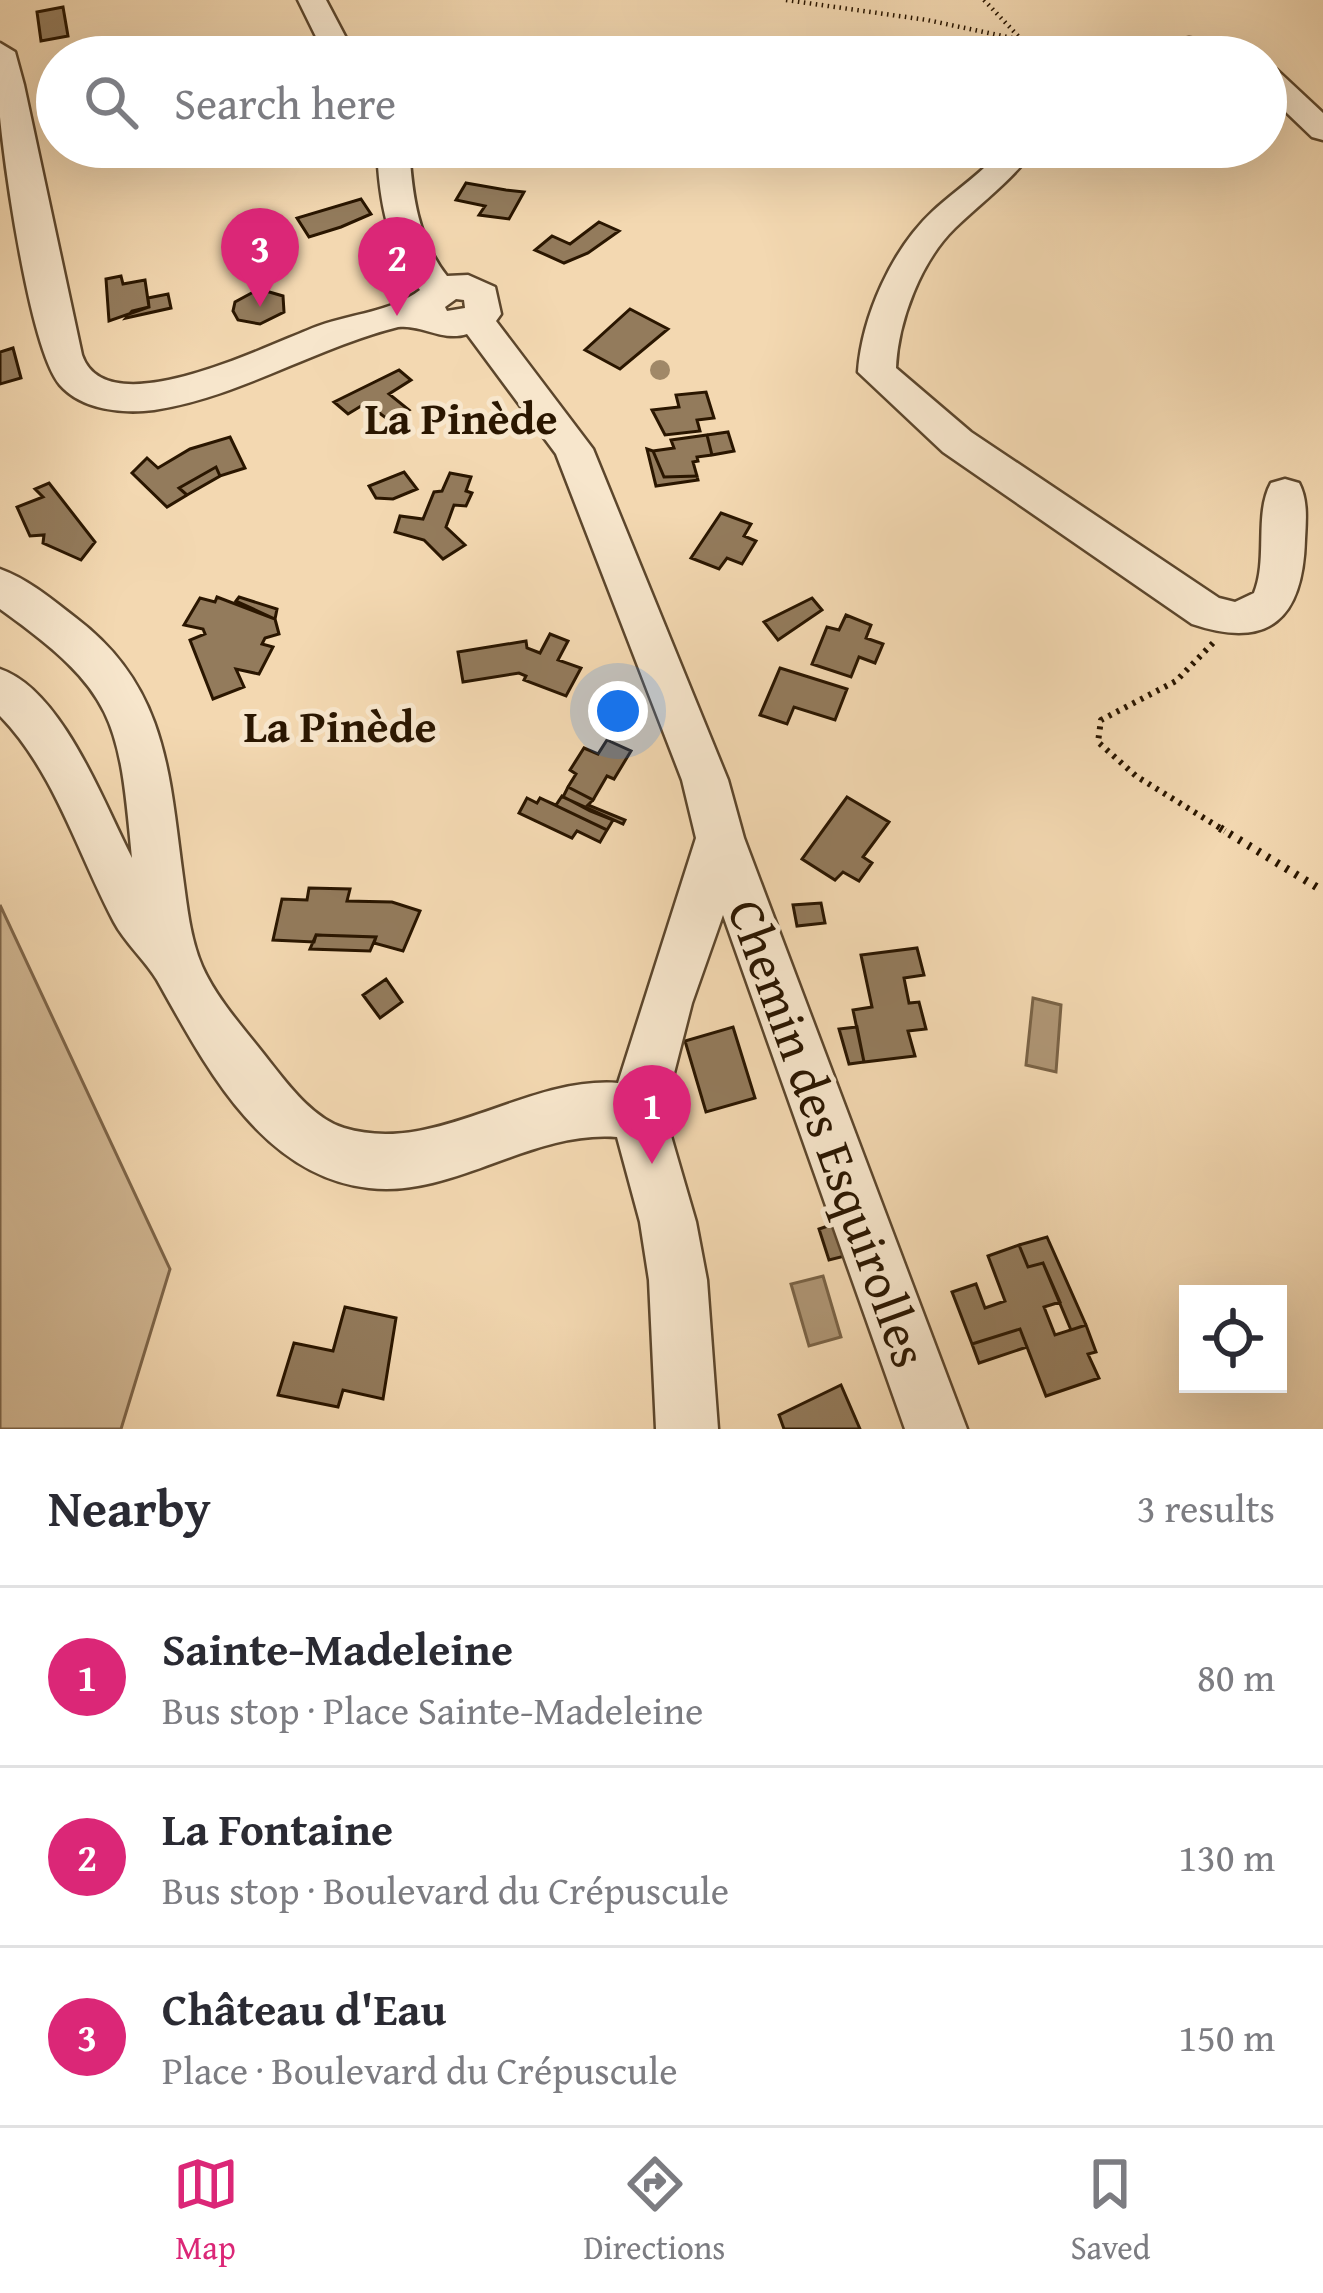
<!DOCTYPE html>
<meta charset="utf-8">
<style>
body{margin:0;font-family:"Gentium Book Plus",serif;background:#f2f2f3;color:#2b2b33}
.controls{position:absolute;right:36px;bottom:36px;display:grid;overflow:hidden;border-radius:0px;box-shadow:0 12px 48px #0002}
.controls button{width:108px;height:108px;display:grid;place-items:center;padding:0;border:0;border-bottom:3px solid #e1e1e2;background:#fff;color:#2b2b33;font:60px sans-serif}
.you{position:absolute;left:618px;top:711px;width:42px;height:42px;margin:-30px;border:9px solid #fff;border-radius:50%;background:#1a73e8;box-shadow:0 0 0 18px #1a73e833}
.badge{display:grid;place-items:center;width:78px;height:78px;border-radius:50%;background:#db2777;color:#fff;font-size:39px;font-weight:700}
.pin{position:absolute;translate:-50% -99px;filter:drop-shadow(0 3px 6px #0008)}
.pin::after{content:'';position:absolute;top:63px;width:42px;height:36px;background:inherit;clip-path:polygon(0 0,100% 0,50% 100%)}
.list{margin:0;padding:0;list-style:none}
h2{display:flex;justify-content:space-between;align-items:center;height:156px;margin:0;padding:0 48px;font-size:51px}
h2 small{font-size:39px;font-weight:400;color:#7c7c81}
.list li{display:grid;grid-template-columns:78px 1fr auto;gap:36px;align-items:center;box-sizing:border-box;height:180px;padding:0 48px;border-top:3px solid #e1e1e2}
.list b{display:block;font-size:45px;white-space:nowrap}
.list p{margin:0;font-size:39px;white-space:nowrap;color:#7c7c81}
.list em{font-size:39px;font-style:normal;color:#7c7c81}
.icon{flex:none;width:66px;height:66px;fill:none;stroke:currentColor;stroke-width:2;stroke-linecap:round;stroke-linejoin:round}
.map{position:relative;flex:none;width:1323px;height:1429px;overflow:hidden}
.search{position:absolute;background:#fff;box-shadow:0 12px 48px #0002;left:36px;right:36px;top:36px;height:132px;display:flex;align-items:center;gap:30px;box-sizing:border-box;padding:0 42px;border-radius:66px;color:#7c7c81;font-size:45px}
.sheet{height:696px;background:#fff}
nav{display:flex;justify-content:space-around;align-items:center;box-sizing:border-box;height:168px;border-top:3px solid #e1e1e2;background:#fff;font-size:33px;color:#7c7c81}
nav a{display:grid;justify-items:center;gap:6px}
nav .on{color:#db2777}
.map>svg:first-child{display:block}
</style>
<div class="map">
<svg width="1323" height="1429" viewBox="0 0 1323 1429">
<rect width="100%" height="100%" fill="#f3d8b1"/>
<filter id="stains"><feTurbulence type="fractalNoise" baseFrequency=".00167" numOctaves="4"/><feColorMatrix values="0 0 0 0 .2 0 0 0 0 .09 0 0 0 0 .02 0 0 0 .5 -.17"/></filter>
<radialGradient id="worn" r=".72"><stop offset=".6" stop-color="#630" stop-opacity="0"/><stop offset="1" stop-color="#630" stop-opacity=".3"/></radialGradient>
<path fill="#d1b793" stroke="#7e664a" stroke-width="3" d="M0,905L170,1269L121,1429H0Z"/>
<path fill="#af9675" stroke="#7a6346" stroke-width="3" d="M1033,998L1061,1005L1056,1072L1026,1065Z
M823,1276L841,1337L809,1346L791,1284Z"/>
<path fill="#937b5c" stroke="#2a1600" stroke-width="3" d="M63,7L68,36L41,41L37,12Z
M466,183L506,190L524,192L509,219L479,215L485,206L456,200Z
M361,199L371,214L341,227L309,237L297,218Z
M599,222L619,231L588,253L564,263L535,250L552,236L570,244Z
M121,276L123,284L145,280L149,307L109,321L106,279Z
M259,289L283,296L284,312L260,324L238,320L233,311L235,302Z
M168,294L171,308L126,318L132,311L149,307L148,298Z
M630,309L668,329L620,369L585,350Z
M13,348L21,378L0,384V352Z
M399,370L411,380L389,394L409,410L390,421L366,403L348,414L334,402Z
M706,392L714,418L697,420L700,431L665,435L652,410L679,407L676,395Z
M728,432L734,451L712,455L707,435Z
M707,435L712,455L697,457L698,461L693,462L697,476L664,477L653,451L674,448L671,440Z
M230,437L245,468L220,476L216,467L179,488L187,495L167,507L132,473L147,458L158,468L190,449Z
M647,449L653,451L664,477L697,476L698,480L656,486Z
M216,467L220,476L187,495L179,488Z
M404,472L417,489L393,499L376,498L369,486Z
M450,473L471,477L466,491L472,493L466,506L454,505L446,527L465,545L443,559L424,540L395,532L400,516L423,519L434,492L442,491Z
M49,483L95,542L81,560L43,543L44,535L30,536L17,507L43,497L35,489Z
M721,513L751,524L744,536L756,541L742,564L727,558L719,569L691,558Z
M217,597L275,619L279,634L265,638L262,644L273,647L259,674L236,669L244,687L213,699L190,640L205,634L203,629L184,625L200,598L215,602Z
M239,597L277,609L275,619L236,601Z
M812,598L822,610L778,640L764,622Z
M846,615L871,625L866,638L883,644L875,663L859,657L851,677L812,664L827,627L839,630Z
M550,634L568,641L558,660L581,668L566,696L524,680L526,676L519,673L463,682L458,652L526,641L527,648L540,653Z
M780,668L847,689L835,720L794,707L787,724L760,715Z
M607,740L631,751L614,779L607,776L593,800L568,787L576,774L570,770L584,748L598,754Z
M568,787L593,800L588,805L625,820L623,824L563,797Z
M562,796L590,811L613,820L607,830L540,798L556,805Z
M847,797L889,822L863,857L872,863L859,881L843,872L835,880L802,859Z
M527,798L537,803L540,798L607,830L600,842L577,831L572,838L519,813Z
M309,888L350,889L347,901L392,902L420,911L403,951L374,943L376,937L316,935L314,942L273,940L282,899L307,900Z
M821,903L825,923L797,926L793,905Z
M316,935L348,936L376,937L370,951L310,949Z
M917,948L924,975L904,978L909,1003L919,1002L926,1029L908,1031L915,1056L864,1062L853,1010L872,1007L861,955Z
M386,979L402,1002L380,1018L363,995Z
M733,1027L755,1098L706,1112L685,1041Z
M857,1027L864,1062L849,1064L839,1029Z
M834,1224L845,1256L829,1260L819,1229Z
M1047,1237L1086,1325L1071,1330L1043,1263L1028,1267L1019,1245Z
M1019,1245L1028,1267L1043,1263L1060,1302L1044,1307L1055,1335L1086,1325L1096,1352L1088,1354L1099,1378L1046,1396L1020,1329L972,1344L952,1292L976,1284L985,1308L1005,1301L988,1256Z
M345,1307L396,1318L383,1399L343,1390L338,1407L278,1395L294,1343L333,1351Z
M1020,1329L1027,1347L979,1363L972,1344Z
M841,1385L860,1429H784L779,1415Z"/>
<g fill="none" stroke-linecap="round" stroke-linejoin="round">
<defs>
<path id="minor" d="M298,0H326L356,57H326Z
M1189,38L1236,45L1253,57H1126L1143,47Z
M0,43L15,52L24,85L82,355C107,428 271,343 318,326C352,314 393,311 420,290C387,247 379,200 377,147H409C412,193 417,238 447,276L468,275L495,287L501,314L496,321L593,449L728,780L744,838L967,1429H905L723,915L692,1003L664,1112L696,1222L707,1280L718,1429H656L649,1280L640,1222L617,1137C531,1130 454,1198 369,1188C261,1176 205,1065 157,980C145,960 125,943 114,922C78,854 54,771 0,716V669C62,690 103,802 132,858C119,719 116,692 0,609V569C28,579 53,600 76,618C167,687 169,773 183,877C187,906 190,938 202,966C217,1000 247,1032 270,1062C289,1086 314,1119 344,1128C436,1156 525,1076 618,1083L696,838L682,780L556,454L467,334C442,342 422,324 398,327C315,348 239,397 154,410C123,414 82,410 60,385C30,350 5,169 0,117C0,93 0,67 0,43ZM456,299L464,300L465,308L447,311L445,307Z
M1266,67L1277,70L1323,113V140L1312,137L1266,93Z
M1004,147H1036C1013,180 983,201 955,228C921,261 898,321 896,368L971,432L1219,598L1235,602L1254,593C1268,559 1254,514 1271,483L1285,479L1299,483C1308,500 1306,520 1305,539C1303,619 1269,650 1192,624L943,452L858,372C862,316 892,249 933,211C957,189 984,172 1004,147Z"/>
</defs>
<use href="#minor" stroke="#5c462c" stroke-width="5"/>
<path stroke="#2a1600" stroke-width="4.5" stroke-dasharray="1.5 4.5" stroke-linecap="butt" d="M786,0L927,20L1017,39
M984,0L1038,57"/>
<path stroke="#2a1600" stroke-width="6" stroke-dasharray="3 6" stroke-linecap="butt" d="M1213,643L1176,681L1101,720L1098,742L1136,776L1225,831"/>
<path stroke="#2a1600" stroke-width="8" stroke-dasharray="3 8" stroke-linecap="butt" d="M1220,828L1323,891"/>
<use href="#minor" fill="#f7e6cc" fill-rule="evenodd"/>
</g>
<circle fill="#a08868" cx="660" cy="370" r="10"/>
<g text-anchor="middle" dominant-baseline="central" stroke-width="10" stroke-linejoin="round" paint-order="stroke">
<g font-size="45" font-weight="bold" fill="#2a1600" stroke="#f7e6cc">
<text x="461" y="417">La Pinède</text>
<text x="340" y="725">La Pinède</text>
</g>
<g font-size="51" fill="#2a1600" stroke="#f7e6cc">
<text transform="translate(829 1133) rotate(70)">Chemin des Esquirolles</text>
</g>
</g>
<rect width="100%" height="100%" filter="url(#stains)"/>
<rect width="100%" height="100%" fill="url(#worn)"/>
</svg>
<div class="controls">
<button><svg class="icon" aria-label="locate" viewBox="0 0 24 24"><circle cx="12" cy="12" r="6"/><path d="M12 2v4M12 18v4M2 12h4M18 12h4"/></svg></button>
</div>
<div class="you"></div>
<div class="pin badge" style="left:652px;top:1164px">1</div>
<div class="pin badge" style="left:397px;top:316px">2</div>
<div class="pin badge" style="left:260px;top:307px">3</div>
<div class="search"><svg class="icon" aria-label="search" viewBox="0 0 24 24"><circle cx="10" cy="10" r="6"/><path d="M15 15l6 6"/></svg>Search here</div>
</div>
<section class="sheet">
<h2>Nearby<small>3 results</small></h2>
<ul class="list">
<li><span class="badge">1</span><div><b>Sainte-Madeleine</b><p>Bus stop · Place Sainte-Madeleine</p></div><em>80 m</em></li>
<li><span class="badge">2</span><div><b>La Fontaine</b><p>Bus stop · Boulevard du Crépuscule</p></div><em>130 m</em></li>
<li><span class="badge">3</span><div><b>Château d'Eau</b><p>Place · Boulevard du Crépuscule</p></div><em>150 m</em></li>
</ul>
</section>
<nav>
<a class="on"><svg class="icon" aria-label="map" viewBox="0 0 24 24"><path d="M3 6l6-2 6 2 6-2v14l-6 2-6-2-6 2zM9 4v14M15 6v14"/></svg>Map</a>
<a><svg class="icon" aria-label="directions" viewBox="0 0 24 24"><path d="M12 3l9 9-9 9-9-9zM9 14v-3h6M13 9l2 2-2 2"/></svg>Directions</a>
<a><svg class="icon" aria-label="saved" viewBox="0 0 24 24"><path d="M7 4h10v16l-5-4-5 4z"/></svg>Saved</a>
</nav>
